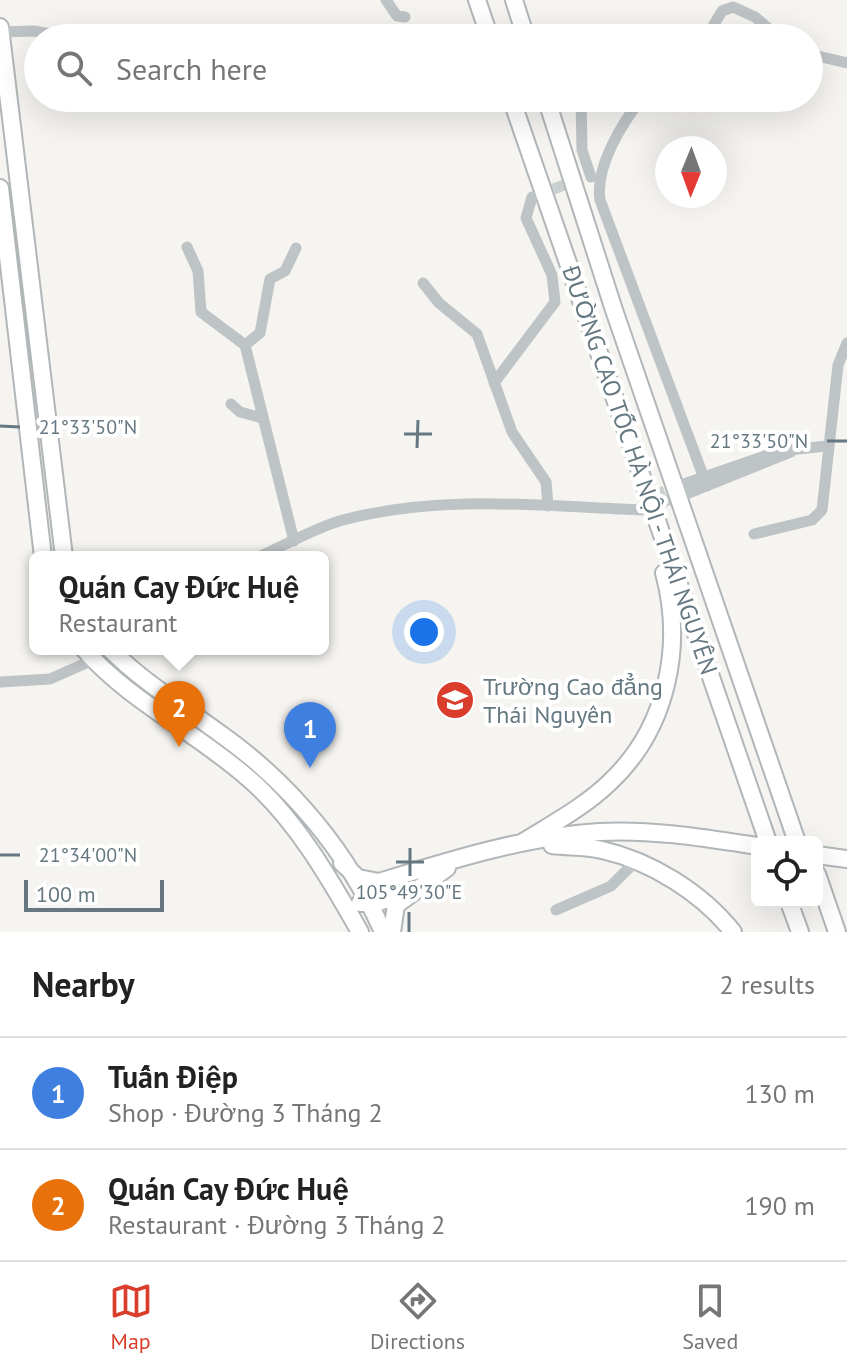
<!DOCTYPE html>
<meta charset="utf-8">
<style>
body{margin:0;font-family:"PT Sans",sans-serif;background:#f6f6f6;color:#222}
.controls{position:absolute;right:24px;bottom:24px;display:grid;overflow:hidden;border-radius:12px;box-shadow:0 8px 32px #0002}
.controls button{width:72px;height:72px;display:grid;place-items:center;padding:0;border:0;border-bottom:2px solid #e0e0e0;background:#fff;color:#222;font:40px sans-serif}
.compass{position:absolute;left:655px;top:136px;width:72px;height:72px;border-radius:50%;background:#fff;box-shadow:0 8px 32px #0002;rotate:181deg}
.scale{position:absolute;left:24px;bottom:20px;width:140px;box-sizing:border-box;padding-left:8px;border:4px solid #657881;border-top:0;font-size:22px;line-height:28px;white-space:nowrap;color:#657881;-webkit-text-stroke:6px #fff;paint-order:stroke}
.you{position:absolute;left:424px;top:632px;width:28px;height:28px;margin:-20px;border:6px solid #fff;border-radius:50%;background:#1a73e8;box-shadow:0 0 0 12px #1a73e833}
.badge{display:grid;place-items:center;width:52px;height:52px;border-radius:50%;background:#da3d2b;color:#fff;font-size:26px;font-weight:700}
.pin{position:absolute;translate:-50% -66px;filter:drop-shadow(0 2px 4px #0008)}
.pin::after{content:'';position:absolute;top:42px;width:28px;height:24px;background:inherit;clip-path:polygon(0 0,100% 0,50% 100%)}
.popup{position:absolute;left:29px;top:551px;width:300px;height:104px;box-sizing:border-box;display:grid;place-content:center;border-radius:12px;background:#fff;filter:drop-shadow(0 2px 6px #0005);font-size:26px;white-space:nowrap;color:#767676}
.popup b{font-size:30px;color:#222}
.popup::after{content:'';position:absolute;left:50%;top:100%;margin-left:-16px;border:16px solid transparent;border-top-color:#fff}
.list{margin:0;padding:0;list-style:none}
h2{display:flex;justify-content:space-between;align-items:center;height:104px;margin:0;padding:0 32px;font-size:34px}
h2 small{font-size:26px;font-weight:400;color:#767676}
.list li{display:grid;grid-template-columns:52px 1fr auto;gap:24px;align-items:center;box-sizing:border-box;height:112px;padding:0 32px;border-top:2px solid #e0e0e0}
.list b{display:block;font-size:30px;white-space:nowrap}
.list p{margin:0;font-size:26px;white-space:nowrap;color:#767676}
.list em{font-size:26px;font-style:normal;color:#767676}
.icon{flex:none;width:44px;height:44px;fill:none;stroke:currentColor;stroke-width:2;stroke-linecap:round;stroke-linejoin:round}
.map{position:relative;flex:none;width:847px;height:932px;overflow:hidden}
.search{position:absolute;background:#fff;box-shadow:0 8px 32px #0002;left:24px;right:24px;top:24px;height:88px;display:flex;align-items:center;gap:20px;box-sizing:border-box;padding:0 28px;border-radius:44px;color:#767676;font-size:30px}
.sheet{height:328px;background:#fff}
nav{display:flex;justify-content:space-around;align-items:center;box-sizing:border-box;height:112px;border-top:2px solid #e0e0e0;background:#fff;font-size:22px;color:#767676}
nav a{display:grid;justify-items:center;gap:4px}
nav .on{color:#da3d2b}
.map>svg:first-child{display:block}
</style>
<div class="map">
<svg width="847" height="932" viewBox="0 0 847 932">
<rect width="100%" height="100%" fill="#f5f4f1"/>
<g fill="none" stroke-linecap="round" stroke-linejoin="round">
<path stroke="#cacfcf" stroke-width="11" stroke-dasharray="11 5.5" stroke-linecap="butt" d="M538,195L582,178
M639,501L680,485
M646,508L683,495"/>
<defs>
<path id="highway" d="M477,0L490,38
M514,0L526,38
M0,27L64,557
M511,98L768,842
M546,98L614,310L797,842
M0,188L43,557
M84,649C129,701 196,732 248,778C295,818 330,879 360,932
M110,649C144,683 184,707 222,735C291,784 349,854 383,932
M523,842C552,824 584,807 609,783C667,729 684,647 664,573
M552,845C568,847 586,846 602,850C651,861 702,893 733,932
M817,855L847,859
M342,863L358,878L379,882C448,861 527,836 599,832C651,829 705,838 757,846
M817,874L837,932
M789,902L800,932
M360,903L379,902L412,891
M392,932L396,905L447,868"/>
</defs>
<use href="#highway" stroke="#b1b6b8" stroke-width="20"/>
<path stroke="#bec3c5" stroke-width="11" d="M386,0L397,16L405,17
M1,32L34,31L73,38
M706,38L722,11L733,7L755,17L780,38
M809,54L847,63
M581,98L582,150L591,177
M642,98C622,123 595,167 600,200L707,486
M187,247L198,271L201,312L245,345
M423,283L439,303L477,334L512,432L546,482L548,506
M494,383L555,302L552,275L526,218L532,197
M231,404L240,412L262,418
M681,485L779,451L827,446
M684,495L791,452
M754,534L812,520L822,510L838,365L847,343
M294,541L245,345L260,333L270,279L285,271L296,248
M258,557C286,545 314,528 343,520C440,494 543,506 642,510
M0,682L50,679L93,660
M556,910L611,886L635,862"/>
<use href="#highway" stroke="#fff" stroke-width="16"/>
</g>
<path fill="none" stroke="#657881" stroke-width="3" d="M0,426L20,427M404,434H432M827,441H847M417,448L418,420M0,855H20M396,862H424M410,876V848M409,932V912"/>
<defs>
<symbol id="university-disc" viewBox="-11 -11 22 22"><circle r="9.5" fill="#da3d2b" stroke="#fff"/><path d="M0-5L7-2L0 1L-7-2ZM-4 1L0 2.5L4 1V4Q0 6-4 4Z" fill="#fff"/></symbol>
</defs>
<g fill-rule="evenodd">
<use href="#university-disc" x="433" y="678" width="44" height="44"/>
</g>
<g text-anchor="middle" dominant-baseline="central" stroke-width="8" stroke-linejoin="round" paint-order="stroke">
<g font-size="24" fill="#657881" stroke="#fff">
<text transform="translate(640 470) rotate(71)">ĐƯỜNG CAO TỐC HÀ NỘI - THÁI NGUYÊN</text>
</g>
<g font-size="24" fill="#657881" stroke="#fff" text-anchor="start">
<text x="483" y="686">Trường Cao đẳng<tspan x="483" dy="28">Thái Nguyên</tspan></text>
</g>
</g>
<g font-size="20" text-anchor="middle" fill="#657881" stroke="#fff" stroke-width="8" stroke-linejoin="round" paint-order="stroke">
<text x="88" y="434">21°33'50"N</text>
<text x="759" y="448">21°33'50"N</text>
<text x="88" y="862">21°34'00"N</text>
<text x="409" y="899">105°49'30"E</text>
</g>
</svg>
<div class="controls">
<button><svg class="icon" aria-label="locate" viewBox="0 0 24 24"><circle cx="12" cy="12" r="6"/><path d="M12 2v4M12 18v4M2 12h4M18 12h4"/></svg></button>
</div>
<svg class="compass" viewBox="-18 -18 36 36"><path d="M0-13l5 13h-10z" fill="#e53935"/><path d="M0 13l5-13h-10z" fill="#767676"/></svg>
<div class="scale">100 m</div>
<div class="you"></div>
<div class="pin badge" style="left:310px;top:768px;background:#3f7fe0">1</div>
<div class="pin badge" style="left:179px;top:747px;background:#e8710a">2</div>
<div class="popup"><b>Quán Cay Đức Huệ</b>Restaurant</div>
<div class="search"><svg class="icon" aria-label="search" viewBox="0 0 24 24"><circle cx="10" cy="10" r="6"/><path d="M15 15l6 6"/></svg>Search here</div>
</div>
<section class="sheet">
<h2>Nearby<small>2 results</small></h2>
<ul class="list">
<li><span class="badge" style="background:#3f7fe0">1</span><div><b>Tuấn Điệp</b><p>Shop · Đường 3 Tháng 2</p></div><em>130 m</em></li>
<li><span class="badge" style="background:#e8710a">2</span><div><b>Quán Cay Đức Huệ</b><p>Restaurant · Đường 3 Tháng 2</p></div><em>190 m</em></li>
</ul>
</section>
<nav>
<a class="on"><svg class="icon" aria-label="map" viewBox="0 0 24 24"><path d="M3 6l6-2 6 2 6-2v14l-6 2-6-2-6 2zM9 4v14M15 6v14"/></svg>Map</a>
<a><svg class="icon" aria-label="directions" viewBox="0 0 24 24"><path d="M12 3l9 9-9 9-9-9zM9 14v-3h6M13 9l2 2-2 2"/></svg>Directions</a>
<a><svg class="icon" aria-label="saved" viewBox="0 0 24 24"><path d="M7 4h10v16l-5-4-5 4z"/></svg>Saved</a>
</nav>
